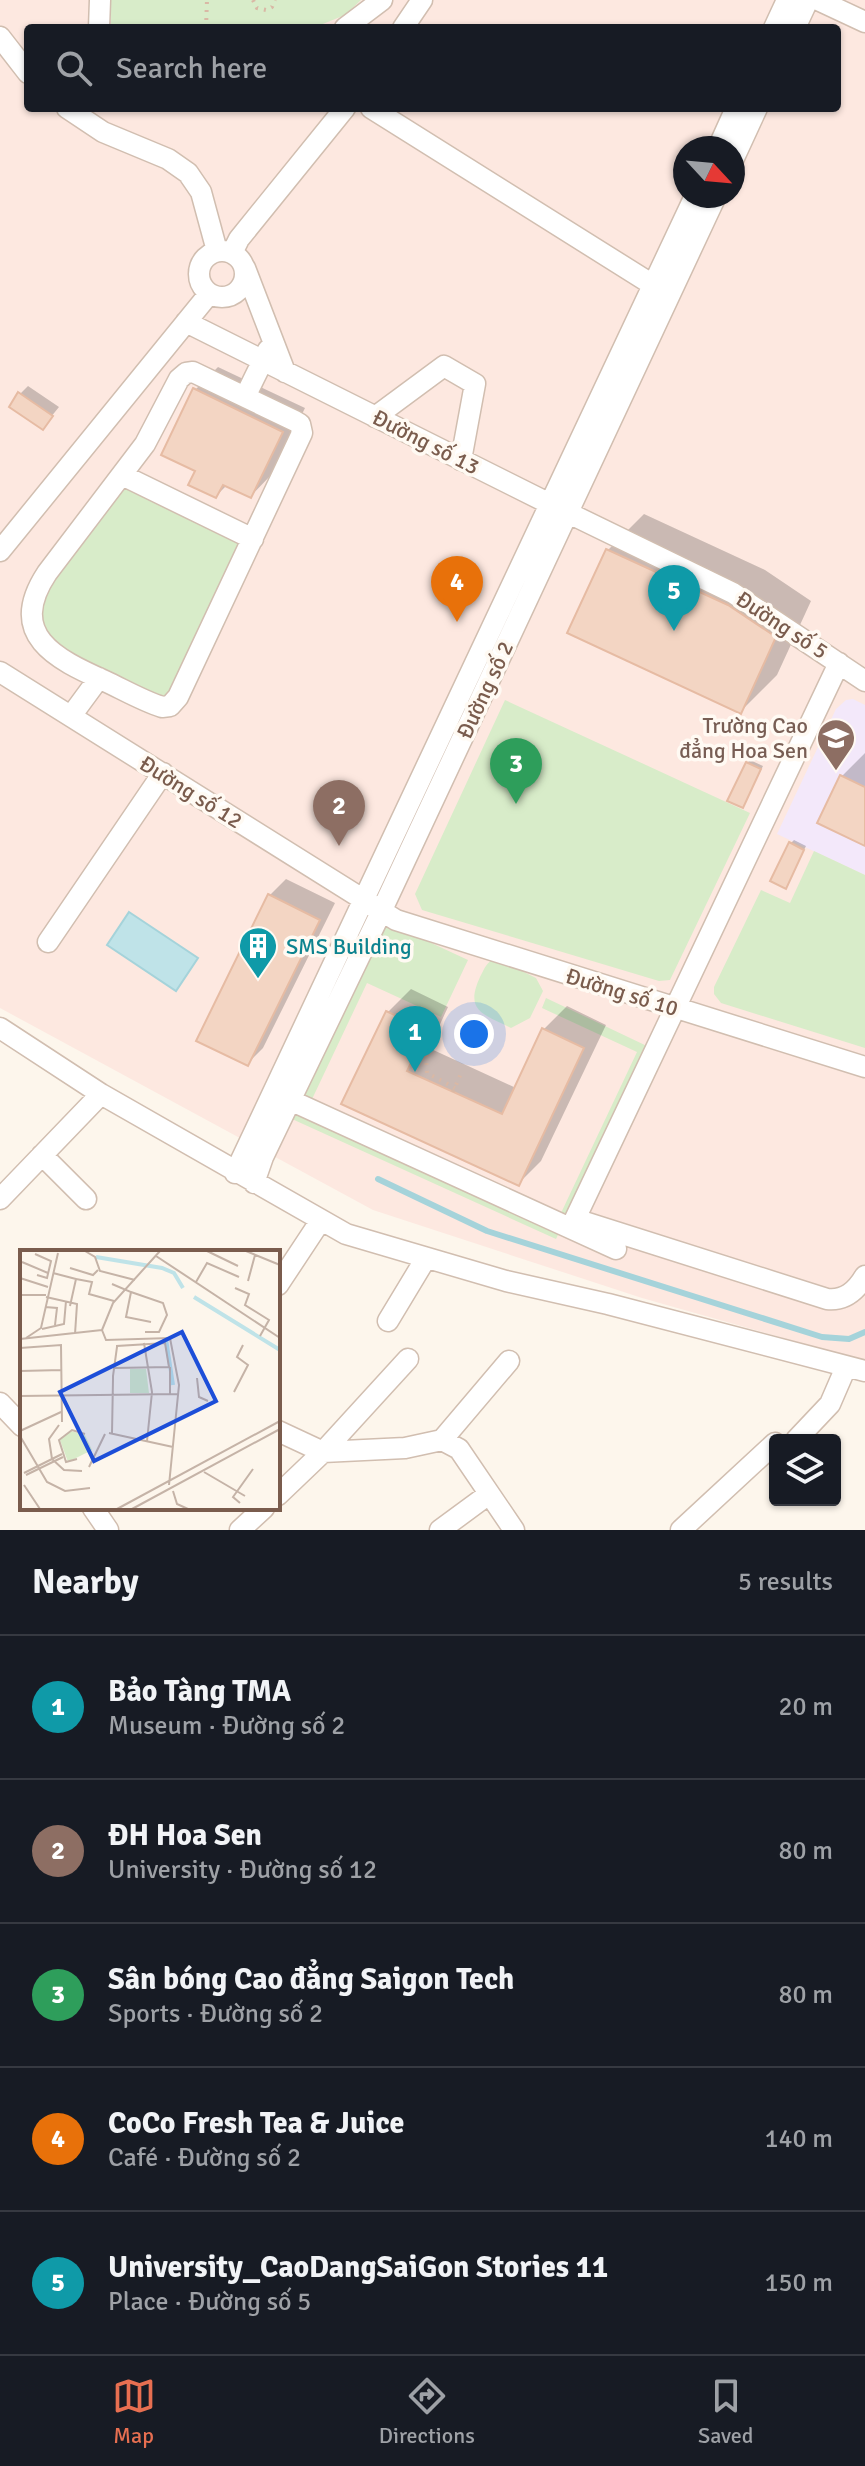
<!DOCTYPE html>
<meta charset="utf-8">
<style>
body{margin:0;font-family:Signika,sans-serif;background:#242831;color:#f1f3f6}
.controls{position:absolute;right:24px;bottom:24px;display:grid;overflow:hidden;border-radius:8px;box-shadow:0 2px 6px #0004}
.controls button{width:72px;height:72px;display:grid;place-items:center;padding:0;border:0;border-bottom:2px solid #363941;background:#171b24;color:#f1f3f6;font:40px sans-serif}
.compass{position:absolute;left:673px;top:136px;width:72px;height:72px;border-radius:50%;background:#171b24;box-shadow:0 2px 6px #0004;rotate:116deg}
.you{position:absolute;left:474px;top:1034px;width:28px;height:28px;margin:-20px;border:6px solid #fff;border-radius:50%;background:#1a73e8;box-shadow:0 0 0 12px #1a73e833}
.badge{display:grid;place-items:center;width:52px;height:52px;border-radius:50%;background:#e76f51;color:#fff;font-size:26px;font-weight:700}
.pin{position:absolute;translate:-50% -66px;filter:drop-shadow(0 2px 4px #0008)}
.pin::after{content:'';position:absolute;top:42px;width:28px;height:24px;background:inherit;clip-path:polygon(0 0,100% 0,50% 100%)}
.list{margin:0;padding:0;list-style:none}
h2{display:flex;justify-content:space-between;align-items:center;height:104px;margin:0;padding:0 32px;font-size:34px}
h2 small{font-size:26px;font-weight:400;color:#9ea1a6}
.list li{display:grid;grid-template-columns:52px 1fr auto;gap:24px;align-items:center;box-sizing:border-box;height:144px;padding:0 32px;border-top:2px solid #363941}
.list b{display:block;font-size:30px;white-space:nowrap}
.list p{margin:0;font-size:26px;white-space:nowrap;color:#9ea1a6}
.list em{font-size:26px;font-style:normal;color:#9ea1a6}
.icon{flex:none;width:44px;height:44px;fill:none;stroke:currentColor;stroke-width:2;stroke-linecap:round;stroke-linejoin:round}
.map{position:relative;flex:none;width:865px;height:1530px;overflow:hidden}
.search{position:absolute;background:#171b24;box-shadow:0 2px 6px #0004;left:24px;right:24px;top:24px;height:88px;display:flex;align-items:center;gap:20px;box-sizing:border-box;padding:0 28px;border-radius:8px;color:#9ea1a6;font-size:30px}
.sheet{height:824px;background:#171b24}
nav{display:flex;justify-content:space-around;align-items:center;box-sizing:border-box;height:112px;border-top:2px solid #363941;background:#171b24;font-size:22px;color:#9ea1a6}
nav a{display:grid;justify-items:center;gap:4px}
nav .on{color:#e76f51}
.map>svg:first-child{display:block}
</style>
<div class="map">
<svg width="865" height="1530" viewBox="0 0 865 1530">
<rect width="100%" height="100%" fill="#fdf6ec"/>
<path fill="#fde8e0" fill-rule="evenodd" d="M0,0H865V1361L642,1298L373,1210L0,1008ZM28,28H837V108H28ZM685,148H733V196H685Z"/>
<path fill="#f3e8fa" d="M853,699L865,705V875L777,834L836,709L846,700Z"/>
<path fill="#d8ecc9" d="M111,0H361L345,15L313,28H111Z
M124,490H131L237,543L238,546L170,692L162,697C127,682 46,659 40,616C37,599 61,570 71,557C88,535 104,508 124,490Z
M505,700L750,813L670,980L659,981L422,910L415,894Z
M814,851L865,875V1048L721,1003L714,994V987L761,890L790,903Z
M384,921L468,960L441,1017L367,983L305,1114L553,1230L637,1052L542,1008L546,998L649,1047L556,1239L292,1119Z
M496,958L536,978L543,991L530,1018L511,1028C484,1014 464,1012 480,977C485,968 486,962 496,958Z"/>
<path fill="#bfe3e8" stroke="#a5d3da" stroke-width="2" d="M129,912L198,958L176,991L107,945Z"/>
<path fill="#0003" d="M218,367L305,408L273,473L251,496L227,485L216,496L197,470L195,390Z
M28,386L59,407L42,428L20,394Z
M644,514L765,570L811,601L777,675L741,711L608,550Z
M865,753V844L842,776Z
M750,760L763,766L743,806L747,763Z
M794,840L806,846L786,886L790,844Z
M286,879L335,903L263,1048L247,1064L198,1040L270,895Z
M411,989L448,1007L429,1048L516,1088L544,1029L567,1006L606,1025L541,1161L518,1184L343,1103L388,1012Z"/>
<g fill="none" stroke-linecap="round" stroke-linejoin="round">
<path stroke="#a5d3da" stroke-width="6" d="M378,1179L487,1231L822,1337L849,1339L865,1332"/>
</g>
<path fill="#f3d5c3" stroke="#e6bba3" stroke-width="2" d="M193,388L283,432L251,498L223,485L216,498L188,485L195,471L161,455Z
M18,392L53,416L43,430L9,407Z
M606,549L728,605L776,637L741,714L567,633Z
M746,762L761,769L743,808L727,801Z
M840,775L865,787V846L817,823Z
M789,842L804,850L786,889L770,881Z
M268,894L320,920L248,1066L196,1041Z
M386,1011L427,1030L407,1071L502,1114L542,1028L584,1048L519,1186L341,1104Z"/>
<g fill="none" stroke-linecap="round" stroke-linejoin="round">
<defs>
<path id="minor" d="M818,0L865,22
M99,28L100,0
M345,28L382,0
M403,28L422,0
M774,28L787,0
M795,28L808,0
M0,37L28,73
M67,108L103,132L168,159L188,173L201,192L217,251
M371,108L653,285
M718,148L736,108
M733,160L757,108
M199 274a23 23 0 1 1 46 0a23 23 0 1 1-46 0Z
M232,253L239,239L345,108
M245,268L285,372
M186,322L550,504L733,593L865,681
M193,372L295,421L300,424L302,433L178,697L170,706L162,707C143,701 124,690 105,681C56,659 6,635 47,573L145,444L179,379L186,373Z
M245,397L268,350
M375,417L444,366L475,384L461,460
M122,475L253,539
M0,551L209,294
M839,663L575,1219L827,1299C845,1301 856,1291 865,1276
M0,672L396,920L865,1067
M71,716L99,678
M48,942L163,773
M0,1028L101,1094L346,1234L506,1281L608,1304L865,1371
M281,1096L616,1249
M42,1155L86,1199
M235,1173L695,196
M254,1183L263,1157L381,912L716,196
M0,1199L101,1094
M278,1285L321,1220
M388,1321L426,1258
M0,1403L22,1426
M278,1431L323,1452L405,1448L442,1440L509,1361
M442,1440L459,1449L514,1530
M796,1440L830,1404L846,1367
M278,1495L323,1452L408,1359
M93,1508L108,1530
M240,1530L264,1508
M440,1530L489,1494
M681,1530L775,1443"/>
</defs>
<use href="#minor" stroke="#d1beb0" stroke-width="23"/>
<path stroke="#d9b8a5" stroke-width="4" stroke-dasharray="2 6" stroke-linecap="butt" d="M253,0L257,8L266,10L272,7L275,0
M206,28L207,0
M426,1055L427,1073L455,1088
M453,1092L462,1071"/>
<use href="#minor" stroke="#fff" stroke-width="20"/>
</g>
<defs>
<symbol id="university-pin" viewBox="-11 -11 22 30"><path d="M0 17L-7.5 6A9.5 9.5 0 1 1 7.5 6Z" fill="#8d6e63" stroke="#fffaf3"/><path d="M0-5L7-2L0 1L-7-2ZM-4 1L0 2.5L4 1V4Q0 6-4 4Z" fill="#fff"/></symbol>
<symbol id="building-pin" viewBox="-11 -11 22 30"><path d="M0 17L-7.5 6A9.5 9.5 0 1 1 7.5 6Z" fill="#0f9aa8" stroke="#fffaf3"/><path d="M-4-6H4V6H1V3H-1V6H-4ZM-2.5-4.3h1.7v1.8h-1.7ZM.8-4.3h1.7v1.8H.8ZM-2.5-1h1.7V.8h-1.7ZM.8-1h1.7V.8H.8Z" fill="#fff"/></symbol>
</defs>
<g fill-rule="evenodd">
<use href="#university-pin" x="814" y="716" width="44" height="60"/>
<use href="#building-pin" x="236" y="924" width="44" height="60"/>
</g>
<g text-anchor="middle" dominant-baseline="central" stroke-width="7" stroke-linejoin="round" paint-order="stroke">
<g font-size="22" fill="#7a5c4d" stroke="#fffaf3">
<text transform="translate(426 442) rotate(27)">Đường số 13</text>
<text transform="translate(782 625) rotate(33)">Đường số 5</text>
<text transform="translate(485 690) rotate(-65)">Đường số 2</text>
<text transform="translate(191 792) rotate(32)">Đường số 12</text>
<text transform="translate(622 992) rotate(17)">Đường số 10</text>
</g>
<g font-size="22" fill="#785e54" stroke="#fffaf3" text-anchor="end">
<text x="808" y="725">Trường Cao<tspan x="808" dy="25">đẳng Hoa Sen</tspan></text>
</g>
<g font-size="22" fill="#0d838f" stroke="#fffaf3" text-anchor="start">
<text x="286" y="946">SMS Building</text>
</g>
</g>
<g transform="translate(20 1250)">
<rect width="260" height="260" fill="#fdf6ec"/>
<path d="M110,119H126L129,143H110ZM51,181L65,185L72,200L48,212L40,190Z" fill="#d8ecc9"/>
<path fill="none" stroke="#bfe3e8" stroke-width="4" d="M76,7L142,18L154,23L163,38M174,47L260,100M146,89L153,135"/>
<path fill="none" stroke="#c5b3a7" stroke-width="2" d="M65,1L75,7L80,21L115,30M187,1L218,16M226,1L260,15M15,4L31,11L27,28L17,25M136,6L260,88M2,12L28,23M50,18L73,25L78,20M33,23L56,29L50,56M0,28L28,37M56,29L72,32L69,44L94,51M228,31L235,5M176,32L187,13L219,27M92,34L111,42L106,67L131,72M215,38L229,44L225,55L249,70L240,86M111,42L143,53L147,65L139,82H125M0,45H26M26,47L57,54L55,84M25,57L37,58L35,75M22,79L44,74L46,51M82,80L86,90L150,88L159,135L149,235M82,80L93,53L140,1M6,88L21,78L38,3M0,89L82,80M124,93L132,142L127,191M0,98L41,95L42,172M150,117V144M0,121L42,120M177,128L179,147L188,151M214,142L228,115L217,107L223,95M0,146L158,144M39,175L29,189L32,209L44,220L62,221M0,181L41,162M89,183L153,197M92,183L93,129V126L97,97V96L145,93L149,117L94,118M0,186L27,232L45,241L70,238M57,209L46,212L39,190L52,180L65,184M69,217L85,184M184,222L225,246M4,223L42,204M6,225L43,207M4,235L20,259M153,241L157,254L168,259M220,253L213,247L233,219M97,259L260,171M112,259L260,179"/>
<path fill="#1d4ed8" fill-opacity="0.15" stroke="#1d4ed8" stroke-width="4" d="M162,82L196,151L74,211L40,142Z"/>
<rect width="260" height="260" fill="none" stroke="#7a5c4d" stroke-width="4"/>
</g>
</svg>
<div class="controls">
<button><svg class="icon" aria-label="layers" viewBox="0 0 24 24"><path d="M12 4l9 5-9 5-9-5zM3 14l9 5 9-5"/></svg></button>
</div>
<svg class="compass" viewBox="-18 -18 36 36"><path d="M0-13l5 13h-10z" fill="#e53935"/><path d="M0 13l5-13h-10z" fill="#9ea1a6"/></svg>
<div class="you"></div>
<div class="pin badge" style="left:415px;top:1072px;background:#0f9aa8">1</div>
<div class="pin badge" style="left:339px;top:846px;background:#8d6e63">2</div>
<div class="pin badge" style="left:516px;top:804px;background:#2e9e5b">3</div>
<div class="pin badge" style="left:457px;top:622px;background:#e8710a">4</div>
<div class="pin badge" style="left:674px;top:631px;background:#0f9aa8">5</div>
<div class="search"><svg class="icon" aria-label="search" viewBox="0 0 24 24"><circle cx="10" cy="10" r="6"/><path d="M15 15l6 6"/></svg>Search here</div>
</div>
<section class="sheet">
<h2>Nearby<small>5 results</small></h2>
<ul class="list">
<li><span class="badge" style="background:#0f9aa8">1</span><div><b>Bảo Tàng TMA</b><p>Museum · Đường số 2</p></div><em>20 m</em></li>
<li><span class="badge" style="background:#8d6e63">2</span><div><b>ĐH Hoa Sen</b><p>University · Đường số 12</p></div><em>80 m</em></li>
<li><span class="badge" style="background:#2e9e5b">3</span><div><b>Sân bóng Cao đẳng Saigon Tech</b><p>Sports · Đường số 2</p></div><em>80 m</em></li>
<li><span class="badge" style="background:#e8710a">4</span><div><b>CoCo Fresh Tea &amp; Juice</b><p>Café · Đường số 2</p></div><em>140 m</em></li>
<li><span class="badge" style="background:#0f9aa8">5</span><div><b>University_CaoDangSaiGon Stories 11</b><p>Place · Đường số 5</p></div><em>150 m</em></li>
</ul>
</section>
<nav>
<a class="on"><svg class="icon" aria-label="map" viewBox="0 0 24 24"><path d="M3 6l6-2 6 2 6-2v14l-6 2-6-2-6 2zM9 4v14M15 6v14"/></svg>Map</a>
<a><svg class="icon" aria-label="directions" viewBox="0 0 24 24"><path d="M12 3l9 9-9 9-9-9zM9 14v-3h6M13 9l2 2-2 2"/></svg>Directions</a>
<a><svg class="icon" aria-label="saved" viewBox="0 0 24 24"><path d="M7 4h10v16l-5-4-5 4z"/></svg>Saved</a>
</nav>
